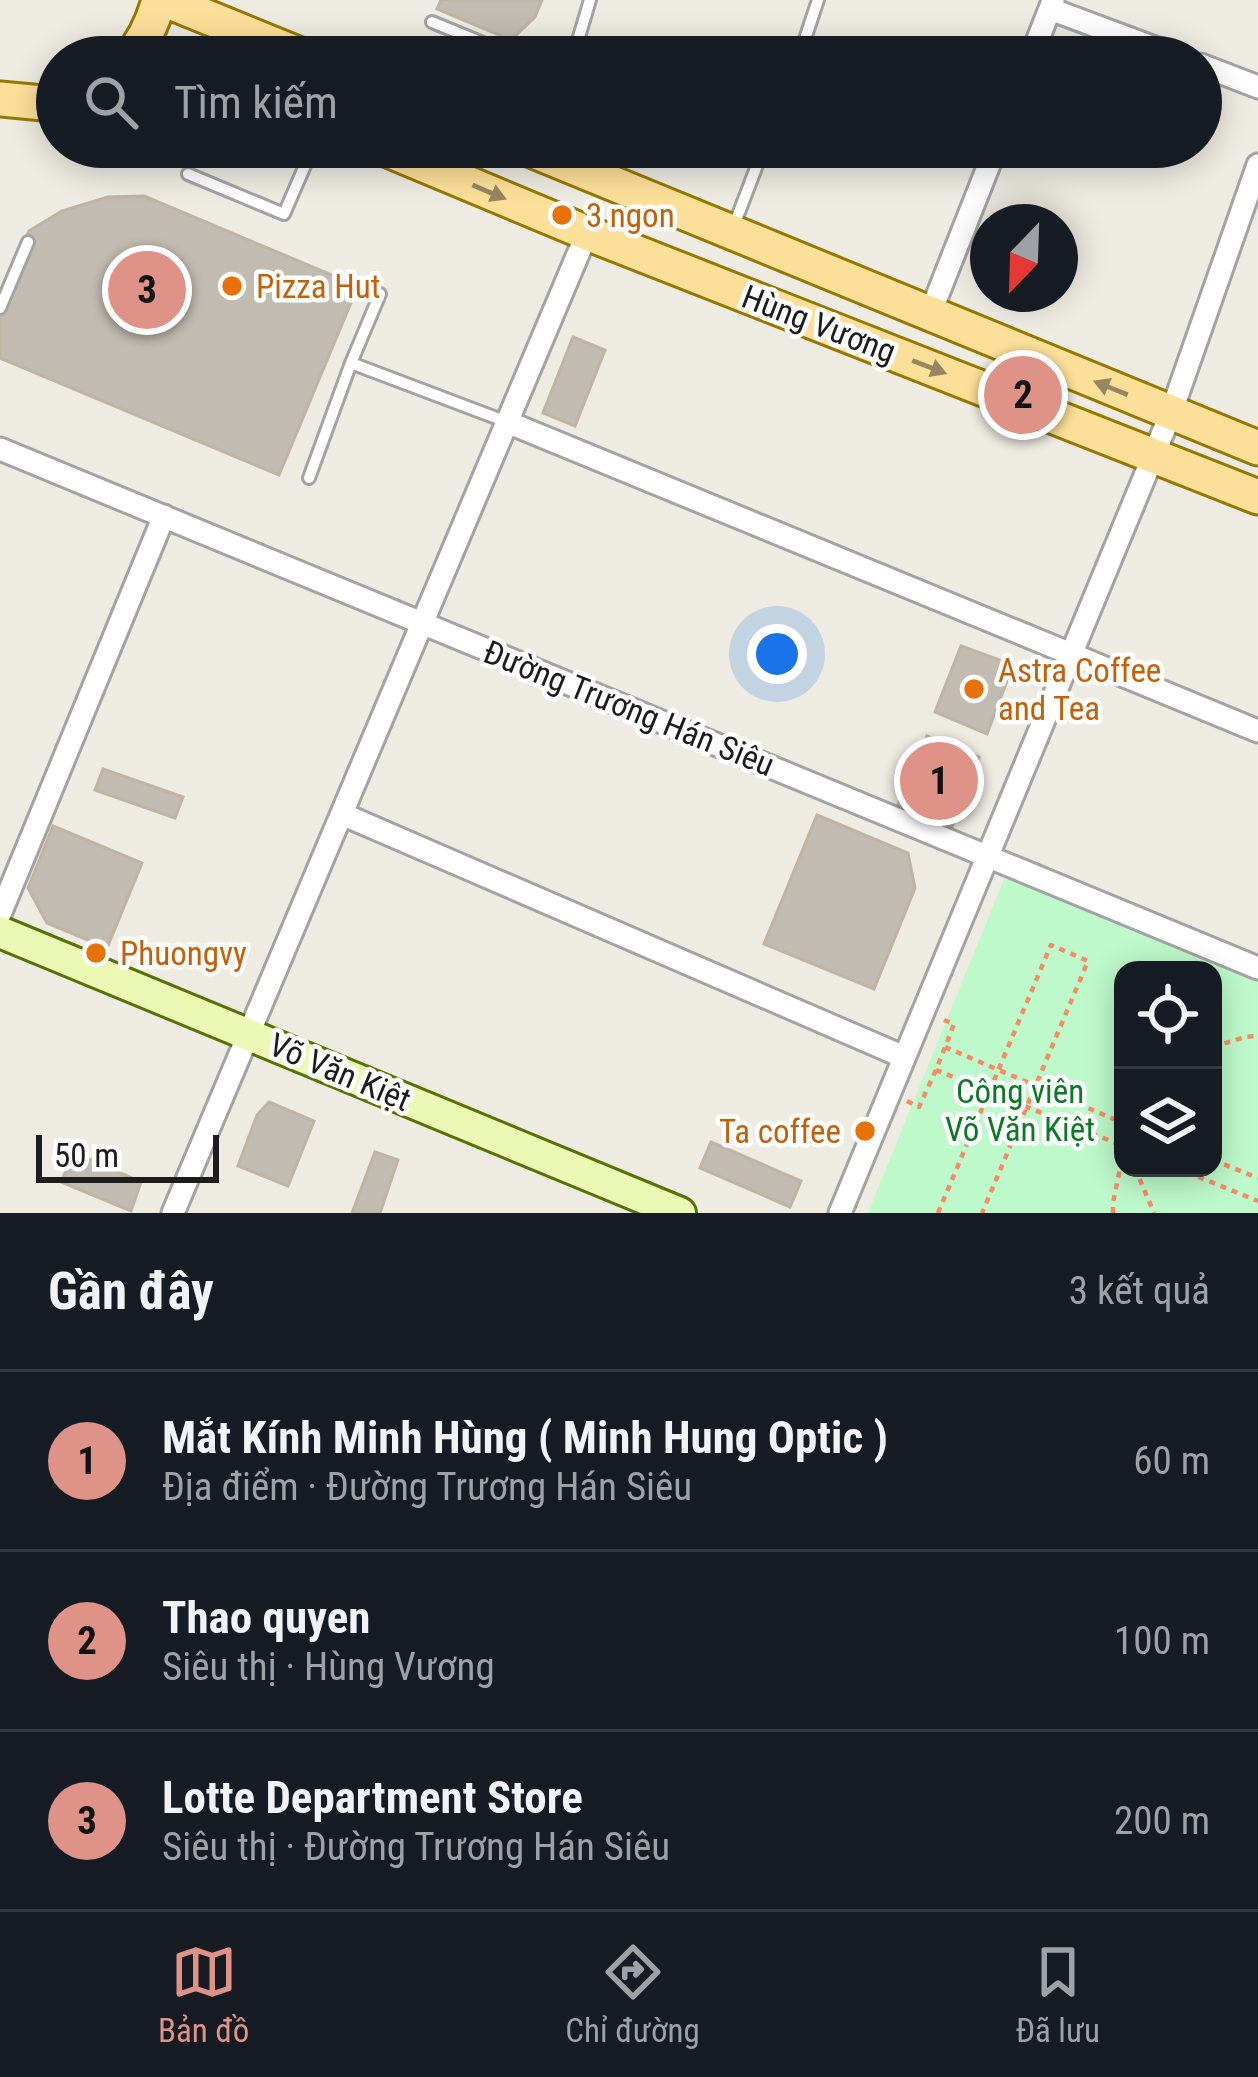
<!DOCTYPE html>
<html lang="vi">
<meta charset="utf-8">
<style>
body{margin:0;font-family:"Roboto Condensed",sans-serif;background:#20242c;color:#f1f3f6}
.controls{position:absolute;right:36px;bottom:36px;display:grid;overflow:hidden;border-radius:24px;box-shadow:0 6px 30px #0003}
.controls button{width:108px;height:108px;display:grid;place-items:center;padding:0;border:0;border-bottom:3px solid #363941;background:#171b24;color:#f1f3f6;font:60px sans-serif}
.compass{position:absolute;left:970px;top:204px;width:108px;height:108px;border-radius:50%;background:#171b24;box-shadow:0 6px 30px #0003;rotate:203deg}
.scale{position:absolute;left:36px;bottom:30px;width:183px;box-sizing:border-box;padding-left:12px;border:6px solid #1c1c1c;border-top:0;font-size:33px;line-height:42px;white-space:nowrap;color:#1c1c1c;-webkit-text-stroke:9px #fff;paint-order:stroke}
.you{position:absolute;left:777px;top:654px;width:42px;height:42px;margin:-30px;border:9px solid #fff;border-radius:50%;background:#1a73e8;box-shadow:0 0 0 18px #1a73e833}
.badge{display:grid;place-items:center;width:78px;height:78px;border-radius:50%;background:#df9287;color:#111;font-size:39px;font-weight:700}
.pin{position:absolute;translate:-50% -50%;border:6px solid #fff;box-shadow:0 3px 12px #0006}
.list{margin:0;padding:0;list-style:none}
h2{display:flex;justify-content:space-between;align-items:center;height:156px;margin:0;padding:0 48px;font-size:51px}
h2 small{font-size:39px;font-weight:400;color:#9ea1a6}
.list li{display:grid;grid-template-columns:78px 1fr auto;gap:36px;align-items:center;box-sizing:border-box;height:180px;padding:0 48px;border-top:3px solid #363941}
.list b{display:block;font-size:45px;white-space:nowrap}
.list p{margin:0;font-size:39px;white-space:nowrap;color:#9ea1a6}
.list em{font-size:39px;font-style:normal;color:#9ea1a6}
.icon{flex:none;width:66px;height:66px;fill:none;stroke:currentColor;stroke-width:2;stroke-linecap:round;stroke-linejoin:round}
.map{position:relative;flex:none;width:1258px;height:1213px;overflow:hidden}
.search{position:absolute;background:#171b24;box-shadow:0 6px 30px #0003;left:36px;right:36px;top:36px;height:132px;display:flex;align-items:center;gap:30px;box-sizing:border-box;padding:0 42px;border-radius:66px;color:#9ea1a6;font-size:45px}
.sheet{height:696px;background:#171b24}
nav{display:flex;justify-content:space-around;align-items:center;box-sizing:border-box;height:168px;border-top:3px solid #363941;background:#171b24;font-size:33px;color:#9ea1a6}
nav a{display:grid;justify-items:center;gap:6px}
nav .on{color:#df9287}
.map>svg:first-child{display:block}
</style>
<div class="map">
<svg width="1258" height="1213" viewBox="0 0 1258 1213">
<rect width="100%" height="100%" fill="#eeebe2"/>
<path fill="#bdf9ca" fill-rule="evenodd" d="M1007,872L1258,976V1213H868ZM1123,970H1213V1168H1123Z"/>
<path fill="#c2bbb1" stroke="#bfb4a4" stroke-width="3" d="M441,0H542L535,17L511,40L437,9Z
M144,196L358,286L279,475L0,358V301L29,231L62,211L108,197Z
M573,337L605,350L575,426L543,413Z
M961,646L1013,665L987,734L935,712Z
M927,736L979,757L952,827L898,805Z
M103,769L183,797L175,818L95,790Z
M817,815L908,853L915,888L874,989L764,944Z
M53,826L142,863L107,948L47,923L28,888Z
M269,1102L314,1121L288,1186L238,1166L257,1115Z
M711,1142L801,1181L790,1207L700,1168Z
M74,1152L141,1182L131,1211L61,1182Z
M375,1152L398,1160L380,1213H352Z"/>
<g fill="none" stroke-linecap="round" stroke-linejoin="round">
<defs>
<path id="lane" d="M432,22L517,57
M573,57L590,0
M799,57L818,0
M188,174L284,214L313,147
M733,228L764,147
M0,308L28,242
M351,363L507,422
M309,478L351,363L380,294"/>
<path id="street" d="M1050,9L1179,57
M1031,57L1053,1
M1201,65L1258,87
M930,314L996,147
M507,422L1258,731
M0,449L1258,968
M342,814L904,1057
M0,914L164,516
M173,1213L587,233
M840,1213L1171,413L1258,165"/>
<path id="secondary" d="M0,932L680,1213"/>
<path id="primary" d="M165,0L305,57
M130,57C145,40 153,22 159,0
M0,99L43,103L57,99
M381,147L587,233L1258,497
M524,147L1258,448"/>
</defs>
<use href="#lane" stroke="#a3a3a3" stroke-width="16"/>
<use href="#street" stroke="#a3a3a3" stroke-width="27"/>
<use href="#secondary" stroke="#577204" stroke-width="36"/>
<use href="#primary" stroke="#947800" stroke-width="39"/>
<path stroke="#fa8a66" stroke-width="4.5" stroke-dasharray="6 6" stroke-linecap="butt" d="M944,1020L954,1024L936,1070L1123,1146
M945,1047L1123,1123
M1213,1047L1245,1037L1258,1036
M907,1101L919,1107L936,1070
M1213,1160L1258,1178
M1135,1168L1154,1213
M1176,1168L1258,1201
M938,1213L1051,945L1088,961L982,1213
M1113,1213V1203L1123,1154"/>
<use href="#lane" stroke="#fff" stroke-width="10"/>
<use href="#street" stroke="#fff" stroke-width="21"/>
<use href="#secondary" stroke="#ecf9b4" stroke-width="30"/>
<use href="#primary" stroke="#fcdf98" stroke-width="33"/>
</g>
<defs><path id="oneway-solid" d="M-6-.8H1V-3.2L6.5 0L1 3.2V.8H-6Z" transform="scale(3)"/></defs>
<g fill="#978760">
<use href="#oneway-solid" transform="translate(489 192) rotate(23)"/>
<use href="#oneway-solid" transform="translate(929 367) rotate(21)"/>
<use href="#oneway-solid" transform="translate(1111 388) rotate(-158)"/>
</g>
<g fill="#e8710a" stroke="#fff" stroke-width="4.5">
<circle cx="562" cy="215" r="12"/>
<circle cx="232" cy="286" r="12"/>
<circle cx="974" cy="689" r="12"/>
<circle cx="96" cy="953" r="12"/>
<circle cx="865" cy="1131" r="12"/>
</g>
<g text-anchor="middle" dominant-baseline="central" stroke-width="9" stroke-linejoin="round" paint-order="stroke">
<g font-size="33" fill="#c56008" stroke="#fff" text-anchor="start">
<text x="586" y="215">3 ngon</text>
<text x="256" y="286">Pizza Hut</text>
<text x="998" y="670">Astra Coffee<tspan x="998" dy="38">and Tea</tspan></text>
<text x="120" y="953">Phuongvy</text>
<text x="841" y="1131" text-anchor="end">Ta coffee</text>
</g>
<g font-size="33" fill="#1c1c1c" stroke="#fff">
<text transform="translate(819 324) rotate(21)">Hùng Vương</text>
<text transform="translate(629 708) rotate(22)">Đường Trương Hán Siêu</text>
<text transform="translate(340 1072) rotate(23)">Võ Văn Kiệt</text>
</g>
<g font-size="33" fill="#0b7a24" stroke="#fff">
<text x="1020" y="1091">Công viên<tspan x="1020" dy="38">Võ Văn Kiệt</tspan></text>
</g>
</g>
</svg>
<div class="controls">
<button><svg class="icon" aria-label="locate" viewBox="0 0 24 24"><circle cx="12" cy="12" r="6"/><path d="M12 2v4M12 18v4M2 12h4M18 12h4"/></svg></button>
<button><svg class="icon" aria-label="layers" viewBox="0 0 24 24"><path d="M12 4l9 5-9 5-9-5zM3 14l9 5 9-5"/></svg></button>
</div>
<svg class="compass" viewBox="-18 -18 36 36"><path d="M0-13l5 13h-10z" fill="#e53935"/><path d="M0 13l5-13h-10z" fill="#9ea1a6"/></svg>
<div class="scale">50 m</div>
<div class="you"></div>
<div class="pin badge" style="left:939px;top:781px">1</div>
<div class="pin badge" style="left:1023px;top:395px">2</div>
<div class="pin badge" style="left:147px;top:290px">3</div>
<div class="search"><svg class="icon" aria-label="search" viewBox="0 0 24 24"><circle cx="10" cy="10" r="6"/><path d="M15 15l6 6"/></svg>Tìm kiếm</div>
</div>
<section class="sheet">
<h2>Gần đây<small>3 kết quả</small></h2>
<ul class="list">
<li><span class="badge">1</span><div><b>Mắt Kính Minh Hùng ( Minh Hung Optic )</b><p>Địa điểm · Đường Trương Hán Siêu</p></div><em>60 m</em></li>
<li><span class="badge">2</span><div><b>Thao quyen</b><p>Siêu thị · Hùng Vương</p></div><em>100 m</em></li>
<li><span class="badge">3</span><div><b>Lotte Department Store</b><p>Siêu thị · Đường Trương Hán Siêu</p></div><em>200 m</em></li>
</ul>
</section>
<nav>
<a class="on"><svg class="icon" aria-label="map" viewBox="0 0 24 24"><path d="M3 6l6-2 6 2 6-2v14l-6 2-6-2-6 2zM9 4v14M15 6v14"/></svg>Bản đồ</a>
<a><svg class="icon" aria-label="directions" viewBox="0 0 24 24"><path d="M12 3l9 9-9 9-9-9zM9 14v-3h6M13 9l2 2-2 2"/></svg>Chỉ đường</a>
<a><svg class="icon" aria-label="saved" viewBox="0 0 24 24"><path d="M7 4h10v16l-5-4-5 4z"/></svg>Đã lưu</a>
</nav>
